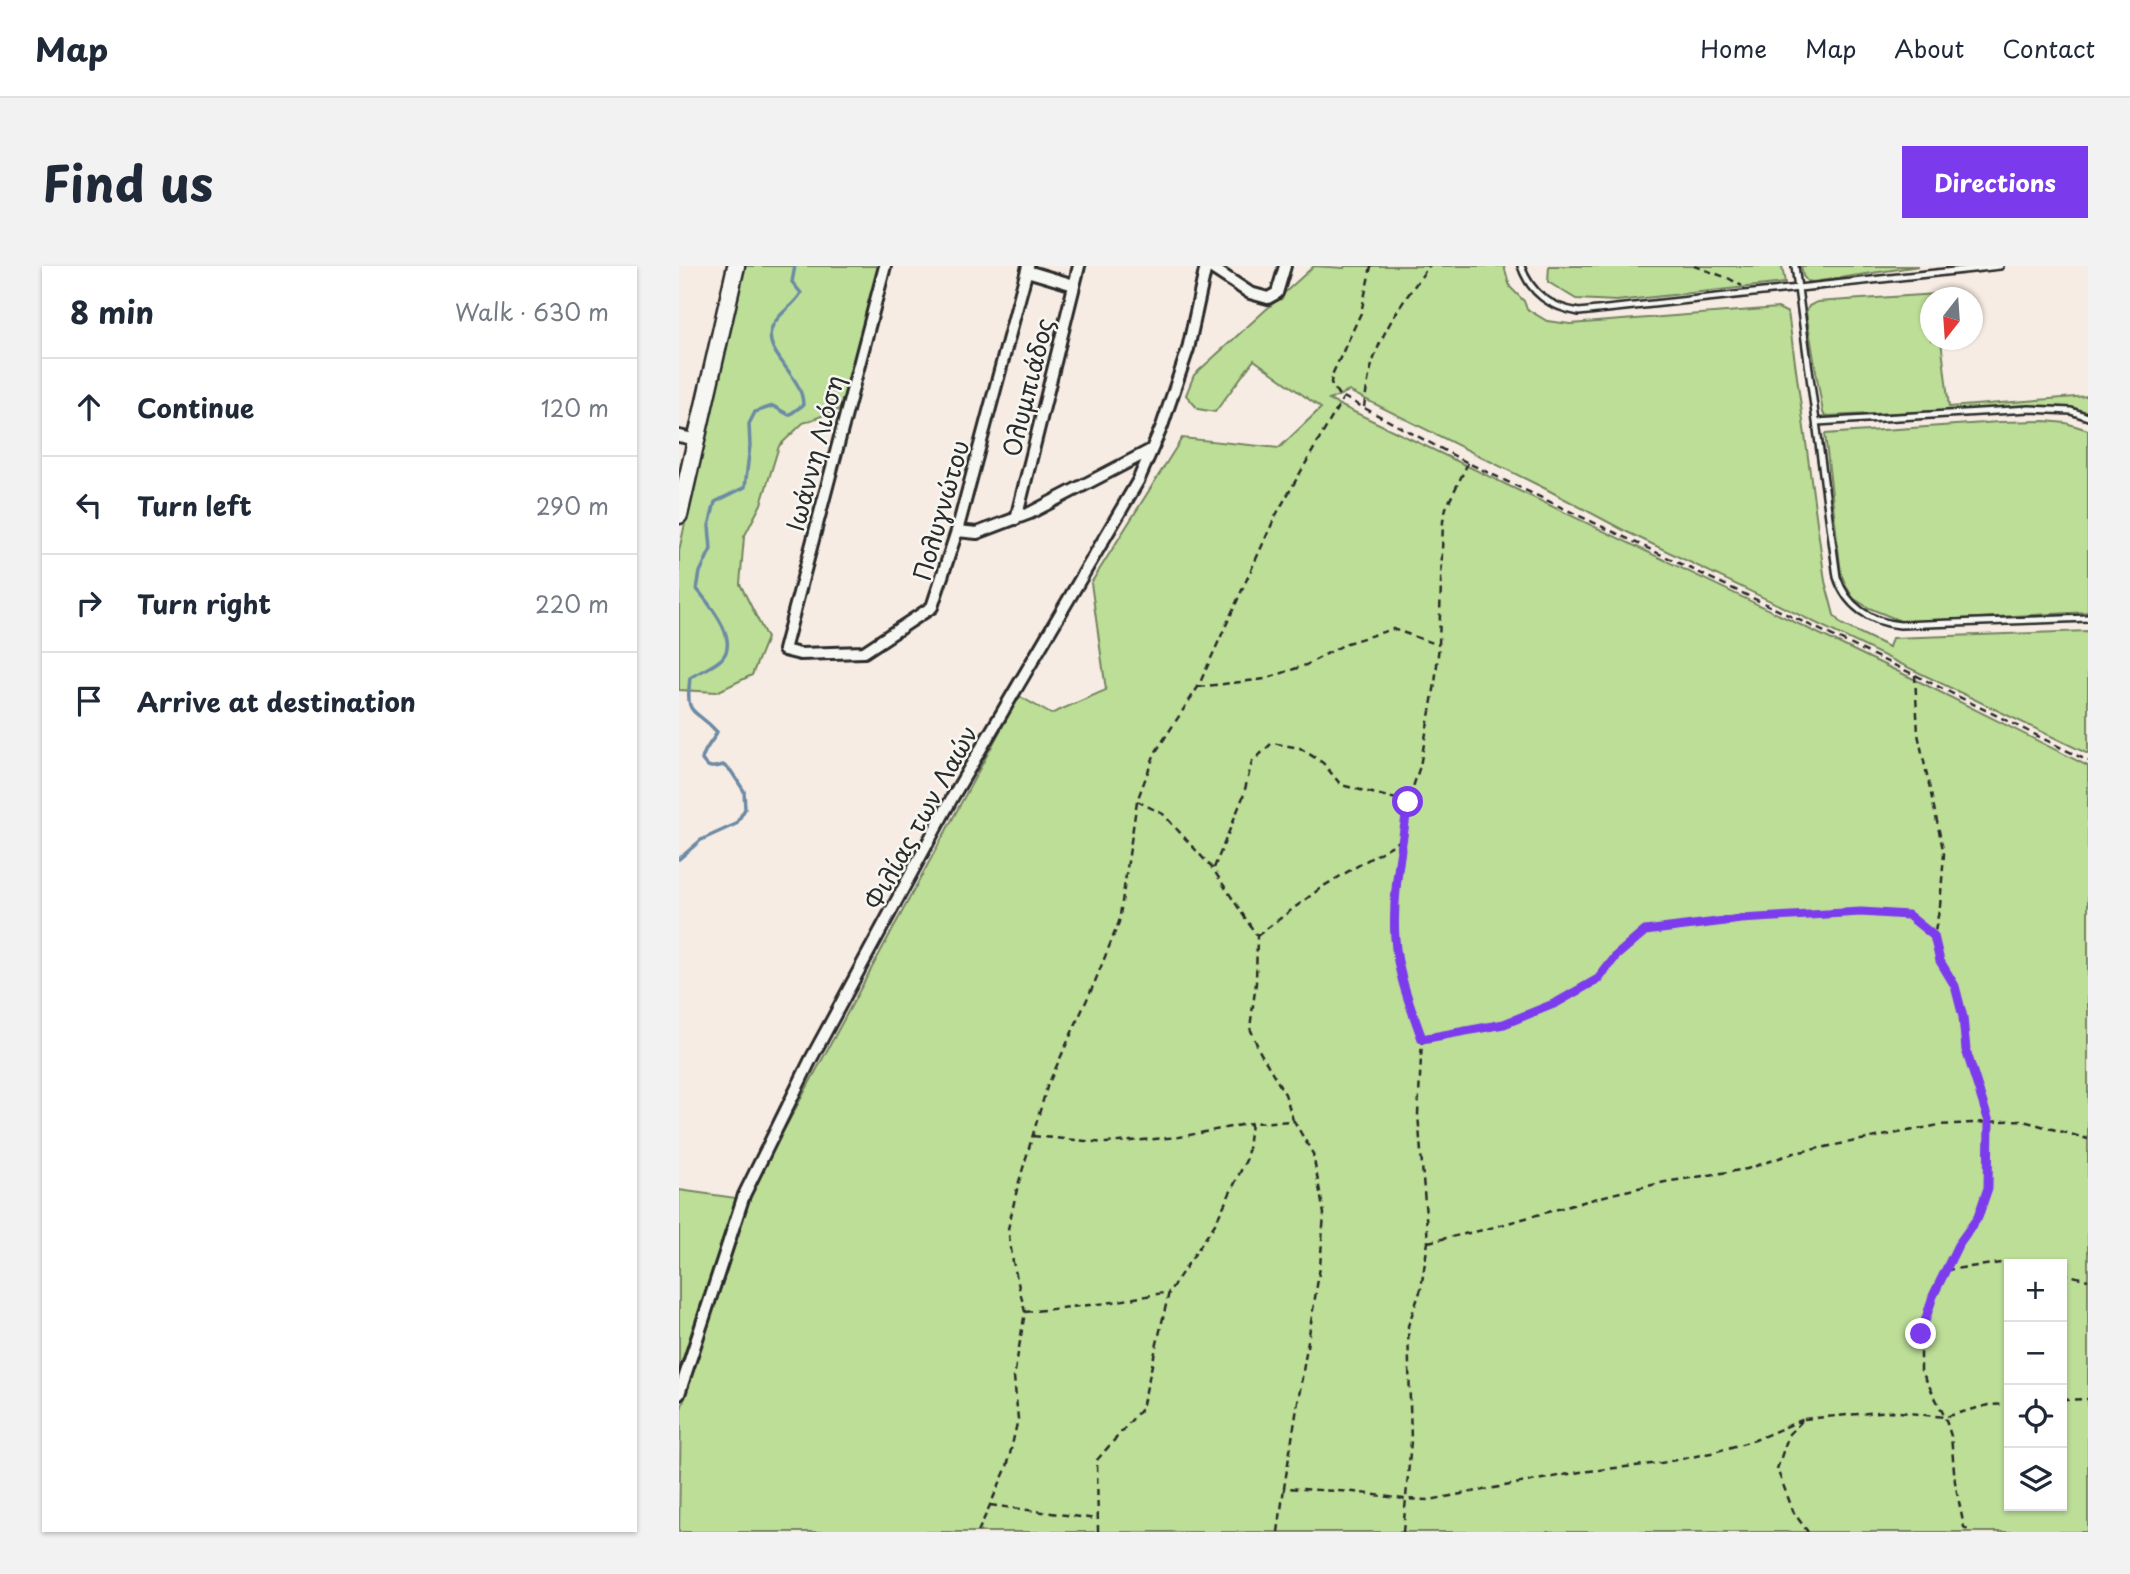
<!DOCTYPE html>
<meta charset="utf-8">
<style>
body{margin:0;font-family:"Playpen Sans",sans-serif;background:#f2f2f3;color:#1f2937}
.controls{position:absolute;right:21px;bottom:21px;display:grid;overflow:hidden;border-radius:0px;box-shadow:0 2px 5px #0004}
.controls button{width:63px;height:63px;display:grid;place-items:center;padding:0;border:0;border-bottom:2px solid #e0e1e3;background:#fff;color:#1f2937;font:35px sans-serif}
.compass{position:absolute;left:1241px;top:21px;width:63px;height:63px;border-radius:50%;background:#fff;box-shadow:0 2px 5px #0004;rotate:197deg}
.stop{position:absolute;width:21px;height:21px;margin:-16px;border:5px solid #7c3aed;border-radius:50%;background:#fff}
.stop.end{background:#7c3aed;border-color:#fff;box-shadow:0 2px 7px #0008}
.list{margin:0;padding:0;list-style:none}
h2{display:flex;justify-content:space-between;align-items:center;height:91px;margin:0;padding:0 28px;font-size:30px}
h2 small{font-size:23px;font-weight:400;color:#747a83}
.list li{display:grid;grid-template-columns:46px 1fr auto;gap:21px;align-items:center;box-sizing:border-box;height:98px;padding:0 28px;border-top:2px solid #e0e1e3}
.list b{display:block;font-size:26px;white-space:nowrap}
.list em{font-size:23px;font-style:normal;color:#747a83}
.icon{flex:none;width:38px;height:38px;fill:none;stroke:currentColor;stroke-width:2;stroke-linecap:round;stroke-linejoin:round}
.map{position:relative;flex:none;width:1409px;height:1266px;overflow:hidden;border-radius:0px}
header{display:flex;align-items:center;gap:42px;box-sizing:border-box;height:98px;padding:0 35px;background:#fff;border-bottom:2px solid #e0e1e3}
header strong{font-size:33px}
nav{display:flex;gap:38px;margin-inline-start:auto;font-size:24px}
.intro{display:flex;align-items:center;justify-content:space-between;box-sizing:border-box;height:168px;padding:0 42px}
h1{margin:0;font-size:49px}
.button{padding:18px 32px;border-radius:0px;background:#7c3aed;color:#fff;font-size:24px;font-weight:700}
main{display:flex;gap:42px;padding:0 42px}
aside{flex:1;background:#fff;border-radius:0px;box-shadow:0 2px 5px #0004}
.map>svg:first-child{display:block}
</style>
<header>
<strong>Map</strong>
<nav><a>Home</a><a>Map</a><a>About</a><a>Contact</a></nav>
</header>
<div class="intro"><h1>Find us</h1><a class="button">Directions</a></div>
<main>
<aside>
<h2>8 min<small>Walk · 630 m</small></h2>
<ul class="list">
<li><svg class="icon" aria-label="ahead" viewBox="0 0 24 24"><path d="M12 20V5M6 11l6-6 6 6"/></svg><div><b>Continue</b></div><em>120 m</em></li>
<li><svg class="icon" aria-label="left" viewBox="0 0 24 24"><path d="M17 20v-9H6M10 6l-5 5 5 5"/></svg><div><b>Turn left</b></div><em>290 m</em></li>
<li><svg class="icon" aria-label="right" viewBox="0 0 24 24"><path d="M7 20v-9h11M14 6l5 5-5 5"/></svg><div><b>Turn right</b></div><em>220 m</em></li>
<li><svg class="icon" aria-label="arrive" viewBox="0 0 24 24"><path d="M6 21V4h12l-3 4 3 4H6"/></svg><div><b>Arrive at destination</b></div></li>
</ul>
</aside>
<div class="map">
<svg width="1409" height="1266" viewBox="0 0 1409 1266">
<rect width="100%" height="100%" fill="#f7ece3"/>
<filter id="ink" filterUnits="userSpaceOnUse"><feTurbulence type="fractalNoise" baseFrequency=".0143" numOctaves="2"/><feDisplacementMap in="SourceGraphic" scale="14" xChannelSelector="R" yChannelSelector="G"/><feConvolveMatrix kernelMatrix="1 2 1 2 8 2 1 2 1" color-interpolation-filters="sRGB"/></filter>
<g filter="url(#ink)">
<path fill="#bcde97" stroke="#748461" stroke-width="2" fill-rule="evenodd" d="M62,0H200L161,143L124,157L100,180L82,238L65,271L61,318L88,372L73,409L38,426L0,424V285Z
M635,0L665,2L666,0H825L831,21L845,35L848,43L868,55L891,58L1099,42L1109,47L1110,53L1146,315L1155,349L1162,358L1210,381L1213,372L1409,365V488L946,265L867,223L670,125L650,134L1241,416L1409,500V1266H0L2,1143L71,933L93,886L340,430L372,448L427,424L412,317L503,172L600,182L642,142L575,94L536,146L519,143L507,129L515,109ZM1330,998H1383V1240H1330Z
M870,0H1103L1106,17L937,35L897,33L869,16Z
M1122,0H1240L1134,16L1128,15L1124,10Z
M1257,28L1258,31L1252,32V74H1262L1270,141L1409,130V146L1373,140L1147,150L1144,147L1127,46L1130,40L1138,36Z
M1366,155L1387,157L1409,164V346L1224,356L1190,342L1174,332L1167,320L1162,308L1146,168L1320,156Z
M0,924L57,932L0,1104Z"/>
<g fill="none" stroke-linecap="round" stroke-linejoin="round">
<path stroke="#6c8aa4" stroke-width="3.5" d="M0,593L22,574L57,558L66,543L65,525L52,505L44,499C34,502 29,503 23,494C25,482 33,477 38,466C15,440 6,453 11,412C20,406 31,402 40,395C64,377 30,338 18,323L21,306L32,283L30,260L36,236L66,221L71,180L70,158L76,146L94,140L110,149L124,139C124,108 82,87 93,61C100,46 114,41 122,27L113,16L116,0"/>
<defs>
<path id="lane" d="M842,0C852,28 871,41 900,46L1321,0
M1116,0L1158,311C1167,340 1191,356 1221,359L1409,352
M1138,156L1350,143L1392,145L1409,151"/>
<path id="street" d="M206,0L105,384L121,388L185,386L253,341L278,265L349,0
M530,0L571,27L589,32L598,27L606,0
M348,5L395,19
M0,170L18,174
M337,253L400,0
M278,265L298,267L351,247L472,184
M0,1128L65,929L132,793L273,532L459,215L483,160L509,83L527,0"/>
<path id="secondary" d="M0,249L57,0"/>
</defs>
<use href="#lane" stroke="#2b2b2b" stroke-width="10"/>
<use href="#street" stroke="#2b2b2b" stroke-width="16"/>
<use href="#secondary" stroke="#2b2b2b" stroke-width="21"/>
<path stroke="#2b2b2b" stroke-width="2.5" stroke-dasharray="7 5" stroke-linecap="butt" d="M692,0L682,47L653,109L652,117L659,128L789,197L1236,409L1409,495
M1015,0L1049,12L1063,20
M685,141C687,127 689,112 693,99C703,63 728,30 750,0
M789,197L767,242L764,255L760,379L756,418L741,500L729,536L716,636V674L724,716L743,773L825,758L877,737L919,713L938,689L966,665L1062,653L1183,646L1229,649L1255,670L1261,695L1276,720L1284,751L1287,784L1310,856L1309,922L1299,951L1279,979L1254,1030L1242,1068V1104L1266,1151L1272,1170L1276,1216L1285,1261L1291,1266
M1236,409L1239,468L1265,588L1261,640L1255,670
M519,421L586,413L627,399L668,377L714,363L760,379
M458,535L484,548L534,603L578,670L577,717L571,762L581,786L606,828L614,854
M535,602L564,531L573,496L593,477L621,482L644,497L662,519L729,536
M578,670L643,621L724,573
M354,870L427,877L500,871L572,857
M749,976L804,964L933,928L986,916L1068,903L1115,887L1260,859L1341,854L1409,873
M1267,1004L1330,996L1342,998
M1383,1007L1409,1014
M346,1046L428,1037L490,1026
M1383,1134L1409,1133
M1125,1153L1211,1145L1266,1151L1309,1139L1330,1138
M311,1239L417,1253
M299,1266L328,1201L339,1153L335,1111L346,1046L334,996L329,963L339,919L368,821L415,718L440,656L458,535L476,487L519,421L597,249L664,132
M419,1266L418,1194L463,1142L490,1026L536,958L568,892L572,857L615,855L634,888L645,948L641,1001L605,1222L675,1226L725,1233L750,1234L901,1206L982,1197L1032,1187L1076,1174L1125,1153L1110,1168L1098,1203L1115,1247L1129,1266
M599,1266L605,1222
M724,1266L732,1175L729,1060L742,1023L749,976L739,848L743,773"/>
<use href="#lane" stroke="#f6f6f2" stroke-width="5"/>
<use href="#street" stroke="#f6f6f2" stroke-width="10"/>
<use href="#secondary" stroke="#f6f6f2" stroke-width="16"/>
</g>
</g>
<g fill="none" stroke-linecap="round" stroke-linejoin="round" filter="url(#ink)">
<path stroke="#7c3aed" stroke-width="9" d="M729,536C723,581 713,627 716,672C718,707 732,741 743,773L825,758L877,737L919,713L938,689L966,665L1062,653L1182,646L1229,649L1255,670L1261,695L1276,720L1284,751L1287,784L1310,856L1309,922L1299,951L1279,979L1254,1030L1242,1068"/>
</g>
<g text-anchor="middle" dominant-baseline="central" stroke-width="5" stroke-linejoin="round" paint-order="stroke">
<g font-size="24" fill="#2b2b2b" stroke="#f6f6f2">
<text transform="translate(348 121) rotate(-76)">Ολυμπιάδος</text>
<text transform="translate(135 187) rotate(-75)">Ιωάννη Λιόση</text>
<text transform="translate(261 244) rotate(-74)">Πολυγνώτου</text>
<text transform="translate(241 551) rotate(-61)">Φιλίας των Λαών</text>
</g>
</g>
</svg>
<div class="controls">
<button>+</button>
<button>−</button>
<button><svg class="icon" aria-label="locate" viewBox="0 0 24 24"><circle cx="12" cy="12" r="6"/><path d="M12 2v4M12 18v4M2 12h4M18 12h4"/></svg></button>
<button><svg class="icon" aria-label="layers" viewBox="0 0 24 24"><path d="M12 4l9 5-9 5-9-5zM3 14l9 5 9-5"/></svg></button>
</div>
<svg class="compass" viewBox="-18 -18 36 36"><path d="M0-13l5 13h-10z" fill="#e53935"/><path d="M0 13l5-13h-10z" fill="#747a83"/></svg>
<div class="stop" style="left:729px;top:536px"></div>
<div class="stop end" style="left:1242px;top:1068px"></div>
</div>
</main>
